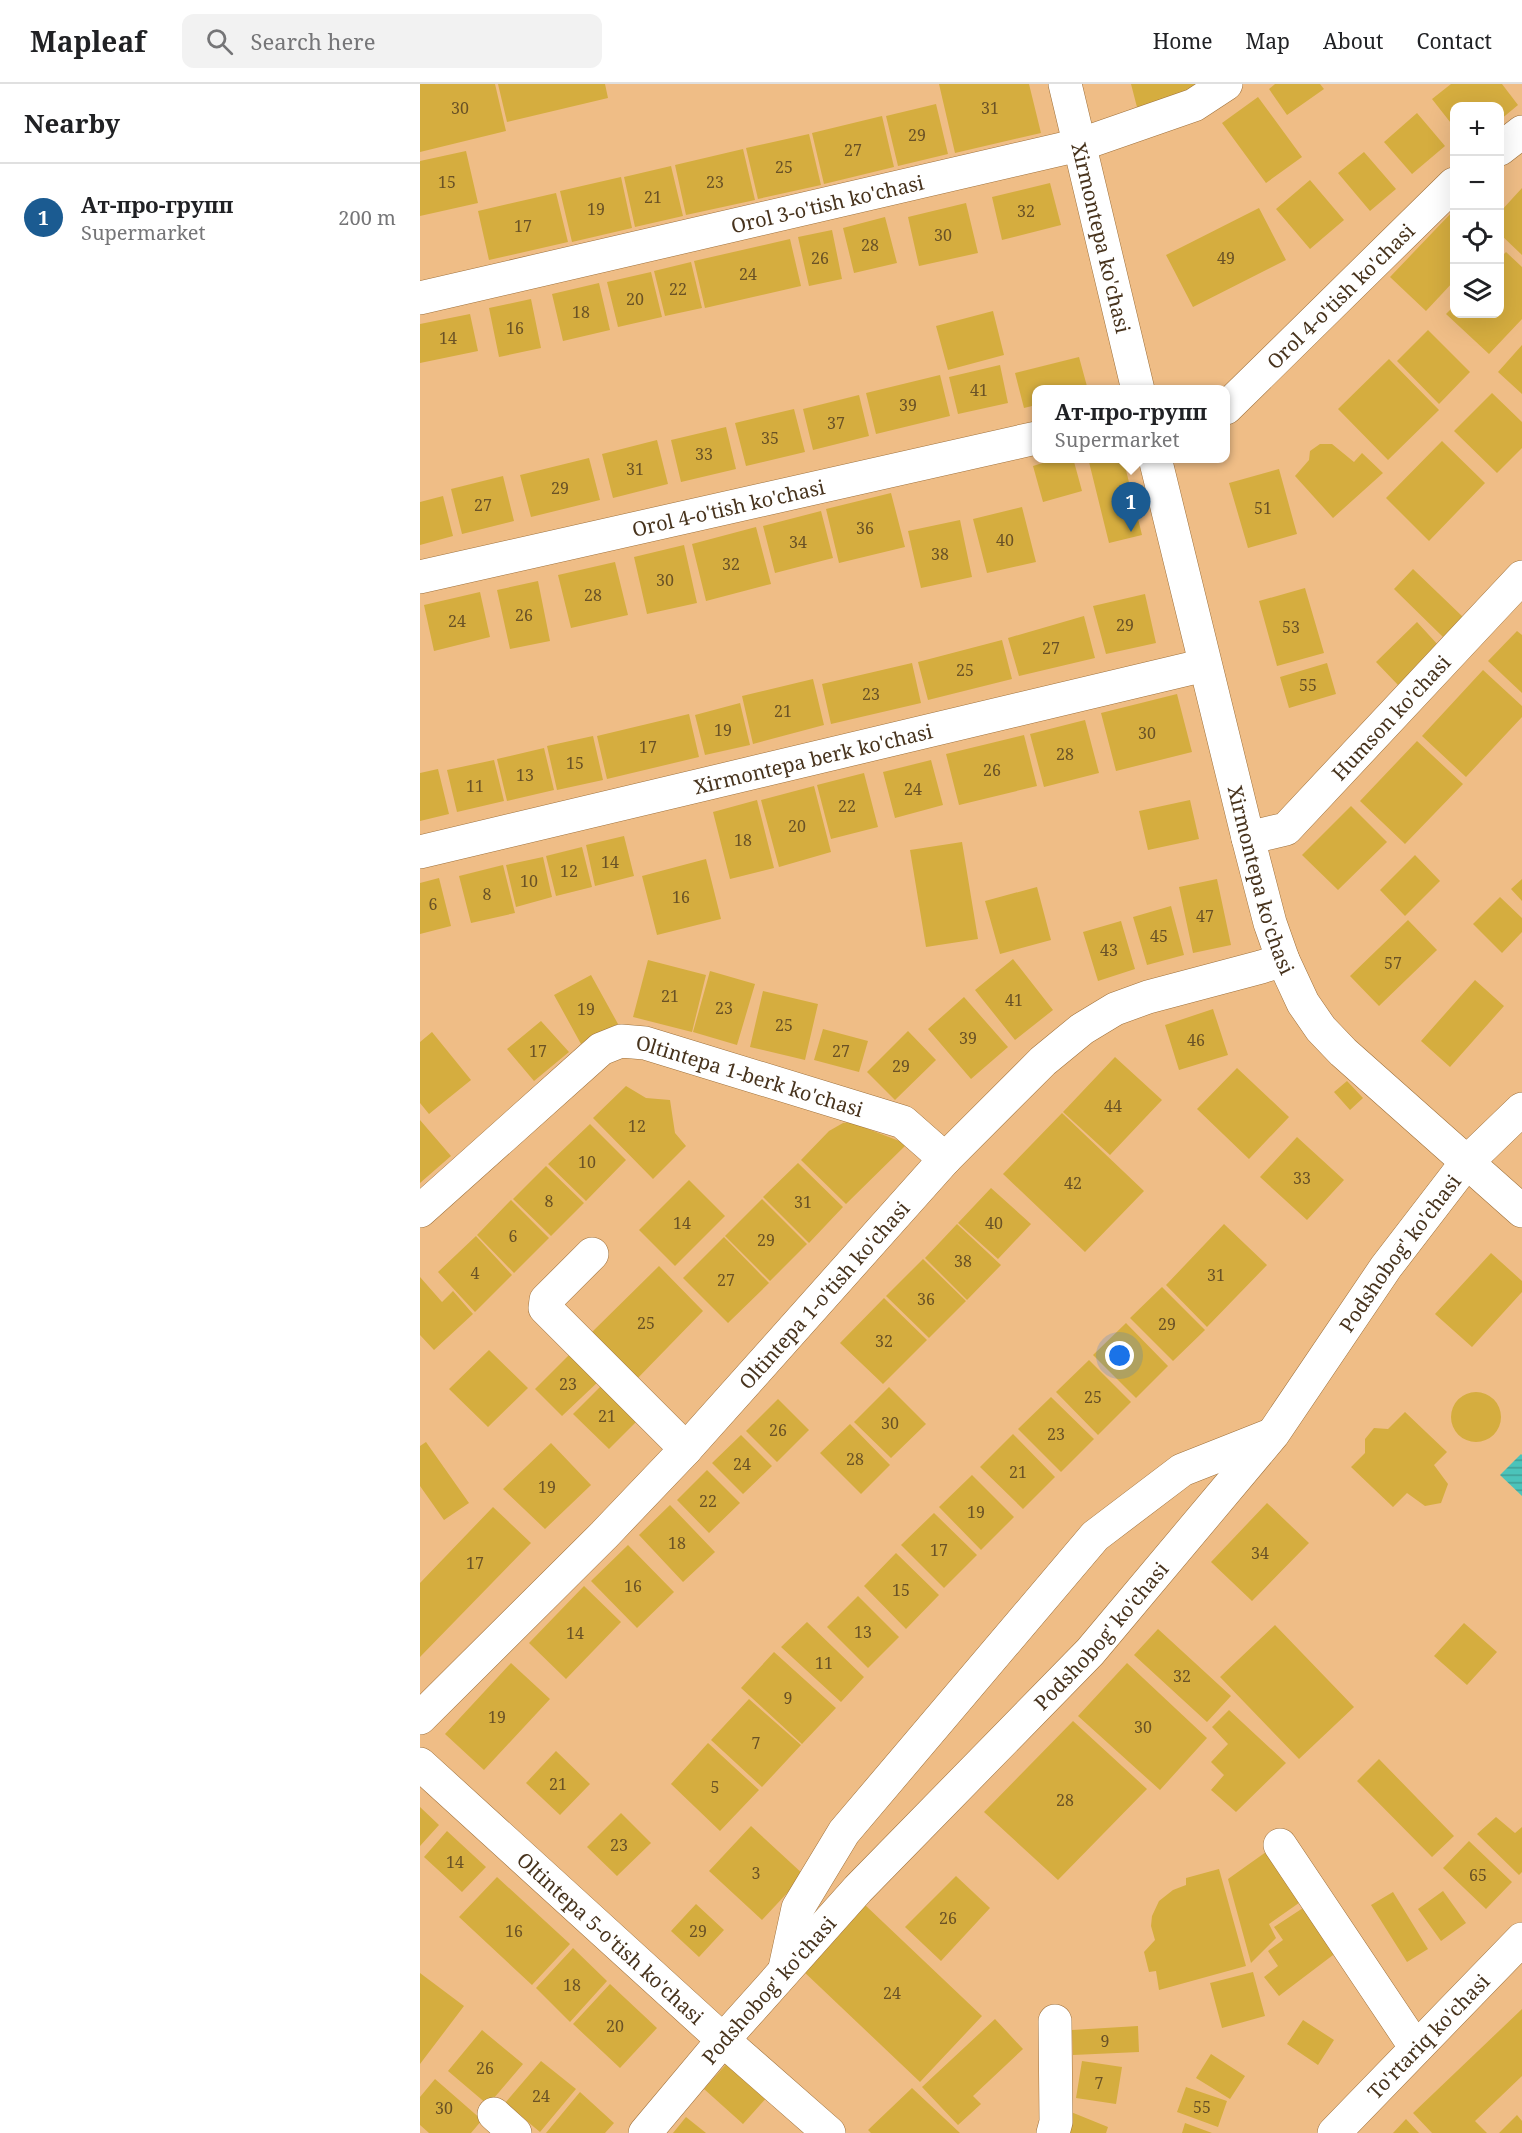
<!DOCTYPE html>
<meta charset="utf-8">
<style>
body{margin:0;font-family:"Noto Serif",serif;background:#f2f2f2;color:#202124}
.controls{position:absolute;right:18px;top:18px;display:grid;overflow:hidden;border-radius:12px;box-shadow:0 6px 24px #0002}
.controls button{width:54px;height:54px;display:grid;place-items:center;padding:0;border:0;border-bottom:2px solid #e0e0e0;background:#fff;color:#202124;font:30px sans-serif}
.you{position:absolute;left:700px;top:1272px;width:21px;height:21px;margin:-15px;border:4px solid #fff;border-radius:50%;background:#1a73e8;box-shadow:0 0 0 9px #1a73e833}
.badge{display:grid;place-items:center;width:39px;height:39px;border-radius:50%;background:#1b5b91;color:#fff;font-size:20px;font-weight:700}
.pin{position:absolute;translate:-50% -50px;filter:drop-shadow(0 2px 3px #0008)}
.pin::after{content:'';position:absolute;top:32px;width:21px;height:18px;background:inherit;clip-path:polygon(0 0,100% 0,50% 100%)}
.popup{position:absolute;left:612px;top:301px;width:198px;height:78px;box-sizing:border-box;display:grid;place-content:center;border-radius:12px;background:#fff;filter:drop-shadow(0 2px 4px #0005);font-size:20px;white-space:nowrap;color:#757577}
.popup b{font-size:22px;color:#202124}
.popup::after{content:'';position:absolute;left:50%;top:100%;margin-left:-12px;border:12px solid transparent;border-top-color:#fff}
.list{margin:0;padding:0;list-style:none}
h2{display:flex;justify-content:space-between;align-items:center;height:78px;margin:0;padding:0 24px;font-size:26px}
h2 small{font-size:20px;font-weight:400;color:#757577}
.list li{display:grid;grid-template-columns:39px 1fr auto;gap:18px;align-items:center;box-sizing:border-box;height:108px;padding:0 24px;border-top:2px solid #e0e0e0}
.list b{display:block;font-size:22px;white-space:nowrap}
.list p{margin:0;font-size:20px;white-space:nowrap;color:#757577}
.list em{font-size:20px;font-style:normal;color:#757577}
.icon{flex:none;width:33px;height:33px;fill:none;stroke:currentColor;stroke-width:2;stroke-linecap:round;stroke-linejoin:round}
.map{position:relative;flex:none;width:1102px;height:2049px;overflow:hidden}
header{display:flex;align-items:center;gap:36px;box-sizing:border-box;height:84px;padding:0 30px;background:#fff;border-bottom:2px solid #e0e0e0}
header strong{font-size:28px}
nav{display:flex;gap:33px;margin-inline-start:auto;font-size:21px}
.search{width:420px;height:54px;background:#f2f2f2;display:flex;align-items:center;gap:15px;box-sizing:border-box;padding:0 21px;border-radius:12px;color:#757577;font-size:22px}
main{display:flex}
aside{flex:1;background:#fff}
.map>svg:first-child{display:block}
</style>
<header>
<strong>Mapleaf</strong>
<div class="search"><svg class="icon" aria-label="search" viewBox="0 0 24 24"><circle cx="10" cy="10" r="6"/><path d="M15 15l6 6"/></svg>Search here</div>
<nav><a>Home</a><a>Map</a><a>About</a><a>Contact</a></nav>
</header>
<main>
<aside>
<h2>Nearby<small></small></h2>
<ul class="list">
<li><span class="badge">1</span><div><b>Ат-про-групп</b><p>Supermarket</p></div><em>200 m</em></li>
</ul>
</aside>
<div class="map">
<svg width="1102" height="2049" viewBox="0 0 1102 2049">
<defs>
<pattern id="water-rules" width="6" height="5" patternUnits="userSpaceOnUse" patternTransform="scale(1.5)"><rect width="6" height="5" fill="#4bc3ba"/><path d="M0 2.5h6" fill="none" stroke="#409f97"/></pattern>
</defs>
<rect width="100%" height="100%" fill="#efbd86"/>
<path fill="url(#water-rules)" d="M1101,1370L1102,1371V1412L1080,1391Z"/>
<path fill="#d5ad3f" d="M0,0H75L86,47L0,68Z
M78,0H185L188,14L87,38Z
M519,0H609L621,49L535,69Z
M711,0H775L777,4L718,27Z
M855,0H900L904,5L867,31L849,5Z
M1031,0H1082L1098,21L1080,36V22H1034V43L1012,15Z
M838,13L882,73L846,99L802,39Z
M516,20L528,70L478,82L466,32Z
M997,29L1025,62L992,90L964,58Z
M462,32L474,83L404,100L392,49Z
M389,50L401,101L338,115L326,64Z
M323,65L335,116L266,131L255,81Z
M46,67L58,119L0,132V77Z
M944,68L976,105L950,127L918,89Z
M251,82L263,132L215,143L204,93Z
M201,93L212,144L152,158L140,107Z
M890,96L924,136L890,165L856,125Z
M630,99L641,141L582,156L572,113Z
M1102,104V171L1080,150V128Z
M136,109L148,158L69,176L58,127Z
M546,119L558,169L499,182L488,133Z
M839,124L866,176L773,223L746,171Z
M1034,126V197L1006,227L970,193Z
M465,133L477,179L434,189L423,144Z
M412,146L422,195L389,202L378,153Z
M370,155L381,202L285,224L274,177Z
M1086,168L1102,183V235L1069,270L1026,230L1034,222V230H1080V174Z
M271,178L282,224L245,232L234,187Z
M231,188L242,233L198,243L187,198Z
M179,199L190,246L143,257L132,210Z
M111,215L121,264L79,273L69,224Z
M573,227L584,271L528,286L516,242Z
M50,230L58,267L0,279V240Z
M1008,246L1050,288L1019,320L977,277Z
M1102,261V310L1078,288Z
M659,273L668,306H616V321L604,324L595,289Z
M969,275L1019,326L968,376L918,325Z
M580,281L588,319L538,330L529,293Z
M520,291L530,332L456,350L446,309Z
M1072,309L1102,338V364L1077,389L1034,347Z
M439,311L449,352L393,366L383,325Z
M374,325L385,368L326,382L315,339Z
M306,343L316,385L261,398L251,356Z
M237,356L248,400L193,414L182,370Z
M1022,357L1065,399L1009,457L966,414Z
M900,360H912L934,378L942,369L963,389L913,434L875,392L889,376L890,367Z
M169,374L180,416L111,433L100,391Z
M638,374H653L662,407L623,418L613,382Z
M668,374H703L722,451L689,459Z
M859,385L877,450L828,464L809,399Z
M83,392L94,437L42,450L31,405Z
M471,409L485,463L419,479L406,425Z
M23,412L33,452L0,461V418Z
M602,423L616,478L567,489L553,435Z
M401,427L413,474L355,489L343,442Z
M540,436L552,493L501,504L488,447Z
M336,443L351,500L286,517L272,460Z
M264,461L277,519L227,530L214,473Z
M195,478L208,531L151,544L138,491Z
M993,485L1043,533L1023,553L974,505Z
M118,497L130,557L90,565L77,506Z
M885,504L904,569L857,582L839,517Z
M60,508L70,553L14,567L4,521Z
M725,510L736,559L686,570L673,522Z
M664,532L675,574L599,592L588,554Z
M997,538L1019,562L978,601L956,578Z
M1097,547L1102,551V609L1068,577Z
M582,556L592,595L508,616L498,578Z
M492,579L501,619L411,640L402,600Z
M907,579L916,610L869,624L860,593Z
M1063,586L1102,622V633L1046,693L1002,652Z
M393,595L404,641L333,660L322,612Z
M757,610L772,668L696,687L681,629Z
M320,619L330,661L285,671L275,631Z
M269,630L279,673L187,695L177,652Z
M665,636L679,689L624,703L610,650Z
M604,651L617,702L539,721L526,670Z
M173,652L183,696L137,706L127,662Z
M997,657L1043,700L985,760L940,717Z
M124,664L134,706L87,717L77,675Z
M74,676L84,717L37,728L27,686Z
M511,676L523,721L475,734L463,688Z
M18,685L29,730L0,737V689Z
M444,689L458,743L411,755L397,701Z
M394,702L411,768L359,783L341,716Z
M337,716L354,784L310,795L293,728Z
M770,716L779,755L728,766L719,727Z
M931,722L967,758L918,806L882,771Z
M204,752L214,792L175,802L166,761Z
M542,758L558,855L506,863L490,766Z
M162,763L172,803L136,812L126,772Z
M995,771L1020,797L985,832L960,806Z
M123,773L132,813L96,823L86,781Z
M286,775L301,835L237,851L222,792Z
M83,781L95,829L51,839L39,792Z
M19,794L31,842L0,850V799Z
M797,795L811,861L773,869L759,803Z
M1102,795V817L1091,805Z
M617,803L631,856L580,870L565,817Z
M1080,813L1102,834V848L1082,869L1053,840Z
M751,822L764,871L727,881L713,833Z
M988,836L1017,866L959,922L930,892Z
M701,837L715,885L678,897L663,848Z
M593,875L633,926L595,956L555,906Z
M228,876L286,891L272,948L213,933Z
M290,887L335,900L317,961L273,948Z
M171,891L198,940L161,960L134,911Z
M1055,896L1084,922L1030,983L1001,957Z
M343,907L398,920L385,976L330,963Z
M544,913L588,963L551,995L508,945Z
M793,925L808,971L759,986L745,941Z
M121,937L149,968L114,997L87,965Z
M403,945L448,957L439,988L394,976Z
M488,947L516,976L475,1016L447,988Z
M12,948L51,996L9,1030L0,1019V958Z
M695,973L742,1016L690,1071L643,1028Z
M817,984L869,1033L829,1075L777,1025Z
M927,997L943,1014L930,1026L914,1008Z
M206,1002L226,1014L250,1016L255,1049L266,1062L233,1095L173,1034Z
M642,1029L724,1107L665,1168L583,1090Z
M0,1036L31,1072L0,1099Z
M430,1038L487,1060L426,1120L381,1076L409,1047L423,1039Z
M170,1040L206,1076L166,1117L128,1080Z
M877,1053L924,1096L887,1136L840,1093Z
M378,1079L423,1123L389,1159L343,1113Z
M126,1082L164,1119L131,1152L93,1115Z
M269,1096L305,1132L255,1182L219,1146Z
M571,1104L611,1140L578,1175L538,1139Z
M342,1115L387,1160L350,1197L305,1152Z
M91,1116L129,1154L94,1189L57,1151Z
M537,1140L581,1181L547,1216L505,1174Z
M804,1140L847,1181L787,1243L746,1201Z
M56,1152L92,1191L55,1228L18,1188Z
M304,1153L349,1199L308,1239L263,1194Z
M1071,1169L1102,1197V1208L1052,1263L1015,1230Z
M503,1175L546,1217L509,1254L466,1212Z
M239,1182L283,1227L214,1298L169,1251Z
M0,1193L22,1218L33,1207L53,1230L14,1266L0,1251Z
M742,1203L785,1246L753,1277L710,1234Z
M464,1214L507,1256L463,1300L420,1259Z
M706,1239L748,1282L716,1314L673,1271Z
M69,1266L108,1304L68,1343L29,1305Z
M152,1268L180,1296L142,1332L115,1305Z
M669,1276L711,1318L678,1351L636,1308Z
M184,1299L220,1334L189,1365L153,1330Z
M469,1303L506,1340L471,1374L434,1338Z
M1031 1333a25 25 0 1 1 50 0a25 25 0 1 1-50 0Z
M631,1313L674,1355L641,1388L598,1345Z
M358,1315L389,1346L357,1378L326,1347Z
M985,1328L1027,1368L1014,1381L1028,1400L1021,1419L1005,1422L987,1409L973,1423L931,1383L945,1369V1355L954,1344L968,1345Z
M430,1340L470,1381L441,1410L400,1369Z
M593,1350L635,1393L603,1425L560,1383Z
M321,1351L352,1382L323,1410L292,1379Z
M6,1358L49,1419L24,1436L0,1402V1362Z
M131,1359L171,1401L125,1445L83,1405Z
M287,1386L320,1419L289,1449L257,1416Z
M552,1391L594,1433L561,1466L519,1423Z
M847,1419L889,1459L832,1517L791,1478Z
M250,1421L295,1468L263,1498L219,1451Z
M73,1423L111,1459L0,1573V1499Z
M514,1429L557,1471L524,1504L481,1461Z
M208,1461L254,1508L217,1544L171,1497Z
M476,1469L519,1511L486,1545L444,1502Z
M164,1502L201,1538L146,1595L109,1559Z
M438,1512L479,1553L448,1584L407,1543Z
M387,1538L444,1593L421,1618L361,1563Z
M1044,1539L1077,1568L1047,1601L1014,1572Z
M855,1541L934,1623L879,1675L800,1593Z
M738,1545L811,1612L787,1638L714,1571Z
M354,1568L416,1624L382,1660L321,1604Z
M91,1579L130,1615L64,1686L25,1650Z
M707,1579L787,1654L740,1706L658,1632Z
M329,1615L381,1661L342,1703L291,1656Z
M809,1626L866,1679L816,1728L791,1706L804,1691L791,1678L808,1660L792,1643Z
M653,1637L727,1705L638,1796L564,1728Z
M288,1659L339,1706L300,1747L251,1700Z
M136,1667L170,1700L140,1731L106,1699Z
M959,1675L1034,1752L1012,1773L937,1697Z
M0,1723L19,1741L0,1762Z
M201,1729L231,1759L197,1792L167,1763Z
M1076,1733L1095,1749L1102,1743V1788L1099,1791L1057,1750Z
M331,1742L384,1791L342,1836L289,1787Z
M27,1747L66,1783L42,1808L4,1773Z
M1049,1757L1092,1798L1066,1825L1023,1784Z
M853,1763L886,1814L849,1840L856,1854L831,1879L808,1795Z
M799,1785L826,1882L739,1906L736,1887L729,1888L724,1868L735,1856L731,1842L732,1832L739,1817L753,1806L766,1801V1794Z
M536,1792L570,1824L521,1877L485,1843Z
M77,1793L150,1860L112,1901L39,1833Z
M1023,1807L1046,1839L1021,1857L998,1825Z
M973,1808L1008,1865L987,1878L951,1821Z
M276,1820L304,1846L279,1873L251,1847Z
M444,1820L562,1932L500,1998L381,1885Z
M883,1824L917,1868L859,1912L844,1893L858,1882L848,1867L863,1856L854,1843Z
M153,1864L187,1897L150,1938L116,1904Z
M833,1888L845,1932L802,1944L790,1899Z
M0,1889L44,1922L0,1980Z
M190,1900L237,1944L200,1984L153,1940Z
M1102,1925V1992L1055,2037L1067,2049H1012L993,2029Z
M575,1935L603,1965L553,2012L561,2020L538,2041L502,2003Z
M883,1936L914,1956L898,1981L867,1960Z
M718,1942L719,1968L653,1971L652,1946Z
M62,1946L103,1980L68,2021L28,1987Z
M791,1970L825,1992L810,2015L776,1994Z
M121,1977L156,2005L120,2048L85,2019Z
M309,1977L348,2012L323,2040L284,2005Z
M662,1977L702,1983L696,2020L656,2014Z
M15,1995L62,2036L51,2049H9L0,2041V2013Z
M766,2003L807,2017L798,2043L757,2028Z
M492,2004L540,2049H451L448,2046Z
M160,2008L194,2039L185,2049H126Z
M651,2028L688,2043L686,2049H644Z
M1097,2031L1102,2037V2049H1079Z
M266,2033L286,2049H253Z
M986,2035L999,2049H973Z
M765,2039L792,2049H762Z"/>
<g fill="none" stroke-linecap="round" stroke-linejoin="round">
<defs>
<g id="minor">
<path id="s1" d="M645,0L718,306"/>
<path d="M1080,65L1102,48"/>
<path id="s2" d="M0,214L659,61L774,21L806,0"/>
<path id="s3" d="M806,324L1034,100"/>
<path id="s4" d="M735,374L828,754L850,839L863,876L883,919L901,945L923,968L1102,1127"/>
<path id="s5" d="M0,493L616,354"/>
<path id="s6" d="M828,754L866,745L1102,493"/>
<path id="s7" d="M0,768L785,581"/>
<path id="s8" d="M0,1127L181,965L201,957L225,959L483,1038L525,1075"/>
<path d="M172,1170L126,1216L125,1224L266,1365"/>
<path id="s9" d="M0,1634L184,1451L266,1365L525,1075L623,977L662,945L695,925L728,913L841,883L863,876"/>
<path id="s10" d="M0,1680L303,1956L409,2049"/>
<path d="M860,1761L996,1964"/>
<path d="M365,1884L378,1824L424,1748L675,1452L762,1386L848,1352"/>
<path d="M74,2030L95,2049"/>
<path id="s11" d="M225,2049L303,1956L438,1805L670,1568L853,1350L966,1183L1046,1079L1102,1025"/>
<path d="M633,2049L636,2038L635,1937"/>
<path id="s12" d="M914,2049L1102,1855"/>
</g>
</defs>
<use href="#minor" stroke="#9e703a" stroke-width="34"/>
<use href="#minor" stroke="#fff" stroke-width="33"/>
</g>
<g text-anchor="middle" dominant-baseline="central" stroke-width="6" stroke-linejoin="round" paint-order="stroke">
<g font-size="16" fill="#6a5226">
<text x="40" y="24">30</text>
<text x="570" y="24">31</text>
<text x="497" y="51">29</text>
<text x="433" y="66">27</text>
<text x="364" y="83">25</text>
<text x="27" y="98">15</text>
<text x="295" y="98">23</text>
<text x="233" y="113">21</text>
<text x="176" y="125">19</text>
<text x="606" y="127">32</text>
<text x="103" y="142">17</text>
<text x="523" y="151">30</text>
<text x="450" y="161">28</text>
<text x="400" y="174">26</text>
<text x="806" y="174">49</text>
<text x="328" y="190">24</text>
<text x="258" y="205">22</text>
<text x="215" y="215">20</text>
<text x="161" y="228">18</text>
<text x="95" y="244">16</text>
<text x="28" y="254">14</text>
<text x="559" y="306">41</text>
<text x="488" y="321">39</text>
<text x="416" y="339">37</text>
<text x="350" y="354">35</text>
<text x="284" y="370">33</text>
<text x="215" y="385">31</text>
<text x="140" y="404">29</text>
<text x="63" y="421">27</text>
<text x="843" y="424">51</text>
<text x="445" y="444">36</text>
<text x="585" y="456">40</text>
<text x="378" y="458">34</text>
<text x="520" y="470">38</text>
<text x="311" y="480">32</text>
<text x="245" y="496">30</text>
<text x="173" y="511">28</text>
<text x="104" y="531">26</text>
<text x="37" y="537">24</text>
<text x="705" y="541">29</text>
<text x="871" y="543">53</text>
<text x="631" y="564">27</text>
<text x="545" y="586">25</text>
<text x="888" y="601">55</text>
<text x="451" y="610">23</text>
<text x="363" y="627">21</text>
<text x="303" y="646">19</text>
<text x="727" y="649">30</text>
<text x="228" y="663">17</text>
<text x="645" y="670">28</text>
<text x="155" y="679">15</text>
<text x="572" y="686">26</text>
<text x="105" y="691">13</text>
<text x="55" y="702">11</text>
<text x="493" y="705">24</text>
<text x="427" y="722">22</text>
<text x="377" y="742">20</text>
<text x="323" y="756">18</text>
<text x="190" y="778">14</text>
<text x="149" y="787">12</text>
<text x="109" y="797">10</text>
<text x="67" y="810">8</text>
<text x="261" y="813">16</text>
<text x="13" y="820">6</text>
<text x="785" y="832">47</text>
<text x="739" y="852">45</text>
<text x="689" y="866">43</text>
<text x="973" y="879">57</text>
<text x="250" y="912">21</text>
<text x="594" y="916">41</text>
<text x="304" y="924">23</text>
<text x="166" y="925">19</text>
<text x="364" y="941">25</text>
<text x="548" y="954">39</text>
<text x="776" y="956">46</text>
<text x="118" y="967">17</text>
<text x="421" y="967">27</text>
<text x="481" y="982">29</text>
<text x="693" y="1022">44</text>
<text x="217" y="1042">12</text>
<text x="167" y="1078">10</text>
<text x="882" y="1094">33</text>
<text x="653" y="1099">42</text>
<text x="129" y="1117">8</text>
<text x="383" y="1118">31</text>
<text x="262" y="1139">14</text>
<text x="574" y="1139">40</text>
<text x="93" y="1152">6</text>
<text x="346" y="1156">29</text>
<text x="543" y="1177">38</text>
<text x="55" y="1189">4</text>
<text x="796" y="1191">31</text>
<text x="306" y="1196">27</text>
<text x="506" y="1215">36</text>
<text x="226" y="1239">25</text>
<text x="747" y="1240">29</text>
<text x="464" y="1257">32</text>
<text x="148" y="1300">23</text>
<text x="673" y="1313">25</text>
<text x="187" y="1332">21</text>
<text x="470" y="1339">30</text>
<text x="358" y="1346">26</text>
<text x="636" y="1350">23</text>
<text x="435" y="1375">28</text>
<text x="322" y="1380">24</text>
<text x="598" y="1388">21</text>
<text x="127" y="1403">19</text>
<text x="288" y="1417">22</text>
<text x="556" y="1428">19</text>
<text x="257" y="1459">18</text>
<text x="519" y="1466">17</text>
<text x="840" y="1469">34</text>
<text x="55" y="1479">17</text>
<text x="213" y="1502">16</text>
<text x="481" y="1506">15</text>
<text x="443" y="1548">13</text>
<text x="155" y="1549">14</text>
<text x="404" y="1579">11</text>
<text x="762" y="1592">32</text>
<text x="368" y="1614">9</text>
<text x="77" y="1633">19</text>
<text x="723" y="1643">30</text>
<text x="336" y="1659">7</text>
<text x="138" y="1700">21</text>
<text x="295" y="1703">5</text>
<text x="645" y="1716">28</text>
<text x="199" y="1761">23</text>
<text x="35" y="1778">14</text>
<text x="336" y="1789">3</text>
<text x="1058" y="1791">65</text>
<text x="528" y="1834">26</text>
<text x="94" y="1847">16</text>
<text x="278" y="1847">29</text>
<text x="152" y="1901">18</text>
<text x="472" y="1909">24</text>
<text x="195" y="1942">20</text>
<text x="685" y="1957">9</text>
<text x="65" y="1984">26</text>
<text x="679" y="1999">7</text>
<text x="121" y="2012">24</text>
<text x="782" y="2023">55</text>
<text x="24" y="2024">30</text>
</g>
<g font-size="20" fill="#47331d" stroke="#fde3c8">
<text stroke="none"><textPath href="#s2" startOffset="418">Orol 3-o'tish ko'chasi</textPath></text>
<text stroke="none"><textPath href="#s1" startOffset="158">Xirmontepa ko'chasi</textPath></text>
<text stroke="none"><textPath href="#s3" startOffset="160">Orol 4-o'tish ko'chasi</textPath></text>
<text stroke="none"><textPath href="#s5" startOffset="316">Orol 4-o'tish ko'chasi</textPath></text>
<text stroke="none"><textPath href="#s6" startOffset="192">Humson ko'chasi</textPath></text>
<text stroke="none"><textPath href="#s7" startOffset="404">Xirmontepa berk ko'chasi</textPath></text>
<text stroke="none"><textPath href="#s4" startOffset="435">Xirmontepa ko'chasi</textPath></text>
<text stroke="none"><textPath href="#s8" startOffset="398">Oltintepa 1-berk ko'chasi</textPath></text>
<text stroke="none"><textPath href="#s11" startOffset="1161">Podshobog' ko'chasi</textPath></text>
<text stroke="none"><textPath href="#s9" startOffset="585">Oltintepa 1-o'tish ko'chasi</textPath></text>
<text stroke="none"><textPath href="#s11" startOffset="675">Podshobog' ko'chasi</textPath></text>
<text stroke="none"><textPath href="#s10" startOffset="258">Oltintepa 5-o'tish ko'chasi</textPath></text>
<text stroke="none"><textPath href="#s11" startOffset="189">Podshobog' ko'chasi</textPath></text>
<text stroke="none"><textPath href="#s12" startOffset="135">To'rtariq ko'chasi</textPath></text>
</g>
</g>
</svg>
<div class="controls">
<button>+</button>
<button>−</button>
<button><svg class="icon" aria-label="locate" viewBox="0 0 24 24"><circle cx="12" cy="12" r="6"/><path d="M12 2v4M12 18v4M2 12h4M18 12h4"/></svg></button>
<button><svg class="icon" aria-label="layers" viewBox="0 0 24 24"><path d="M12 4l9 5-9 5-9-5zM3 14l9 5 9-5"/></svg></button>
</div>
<div class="you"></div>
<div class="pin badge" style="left:711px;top:448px">1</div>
<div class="popup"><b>Ат-про-групп</b>Supermarket</div>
</div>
</main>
